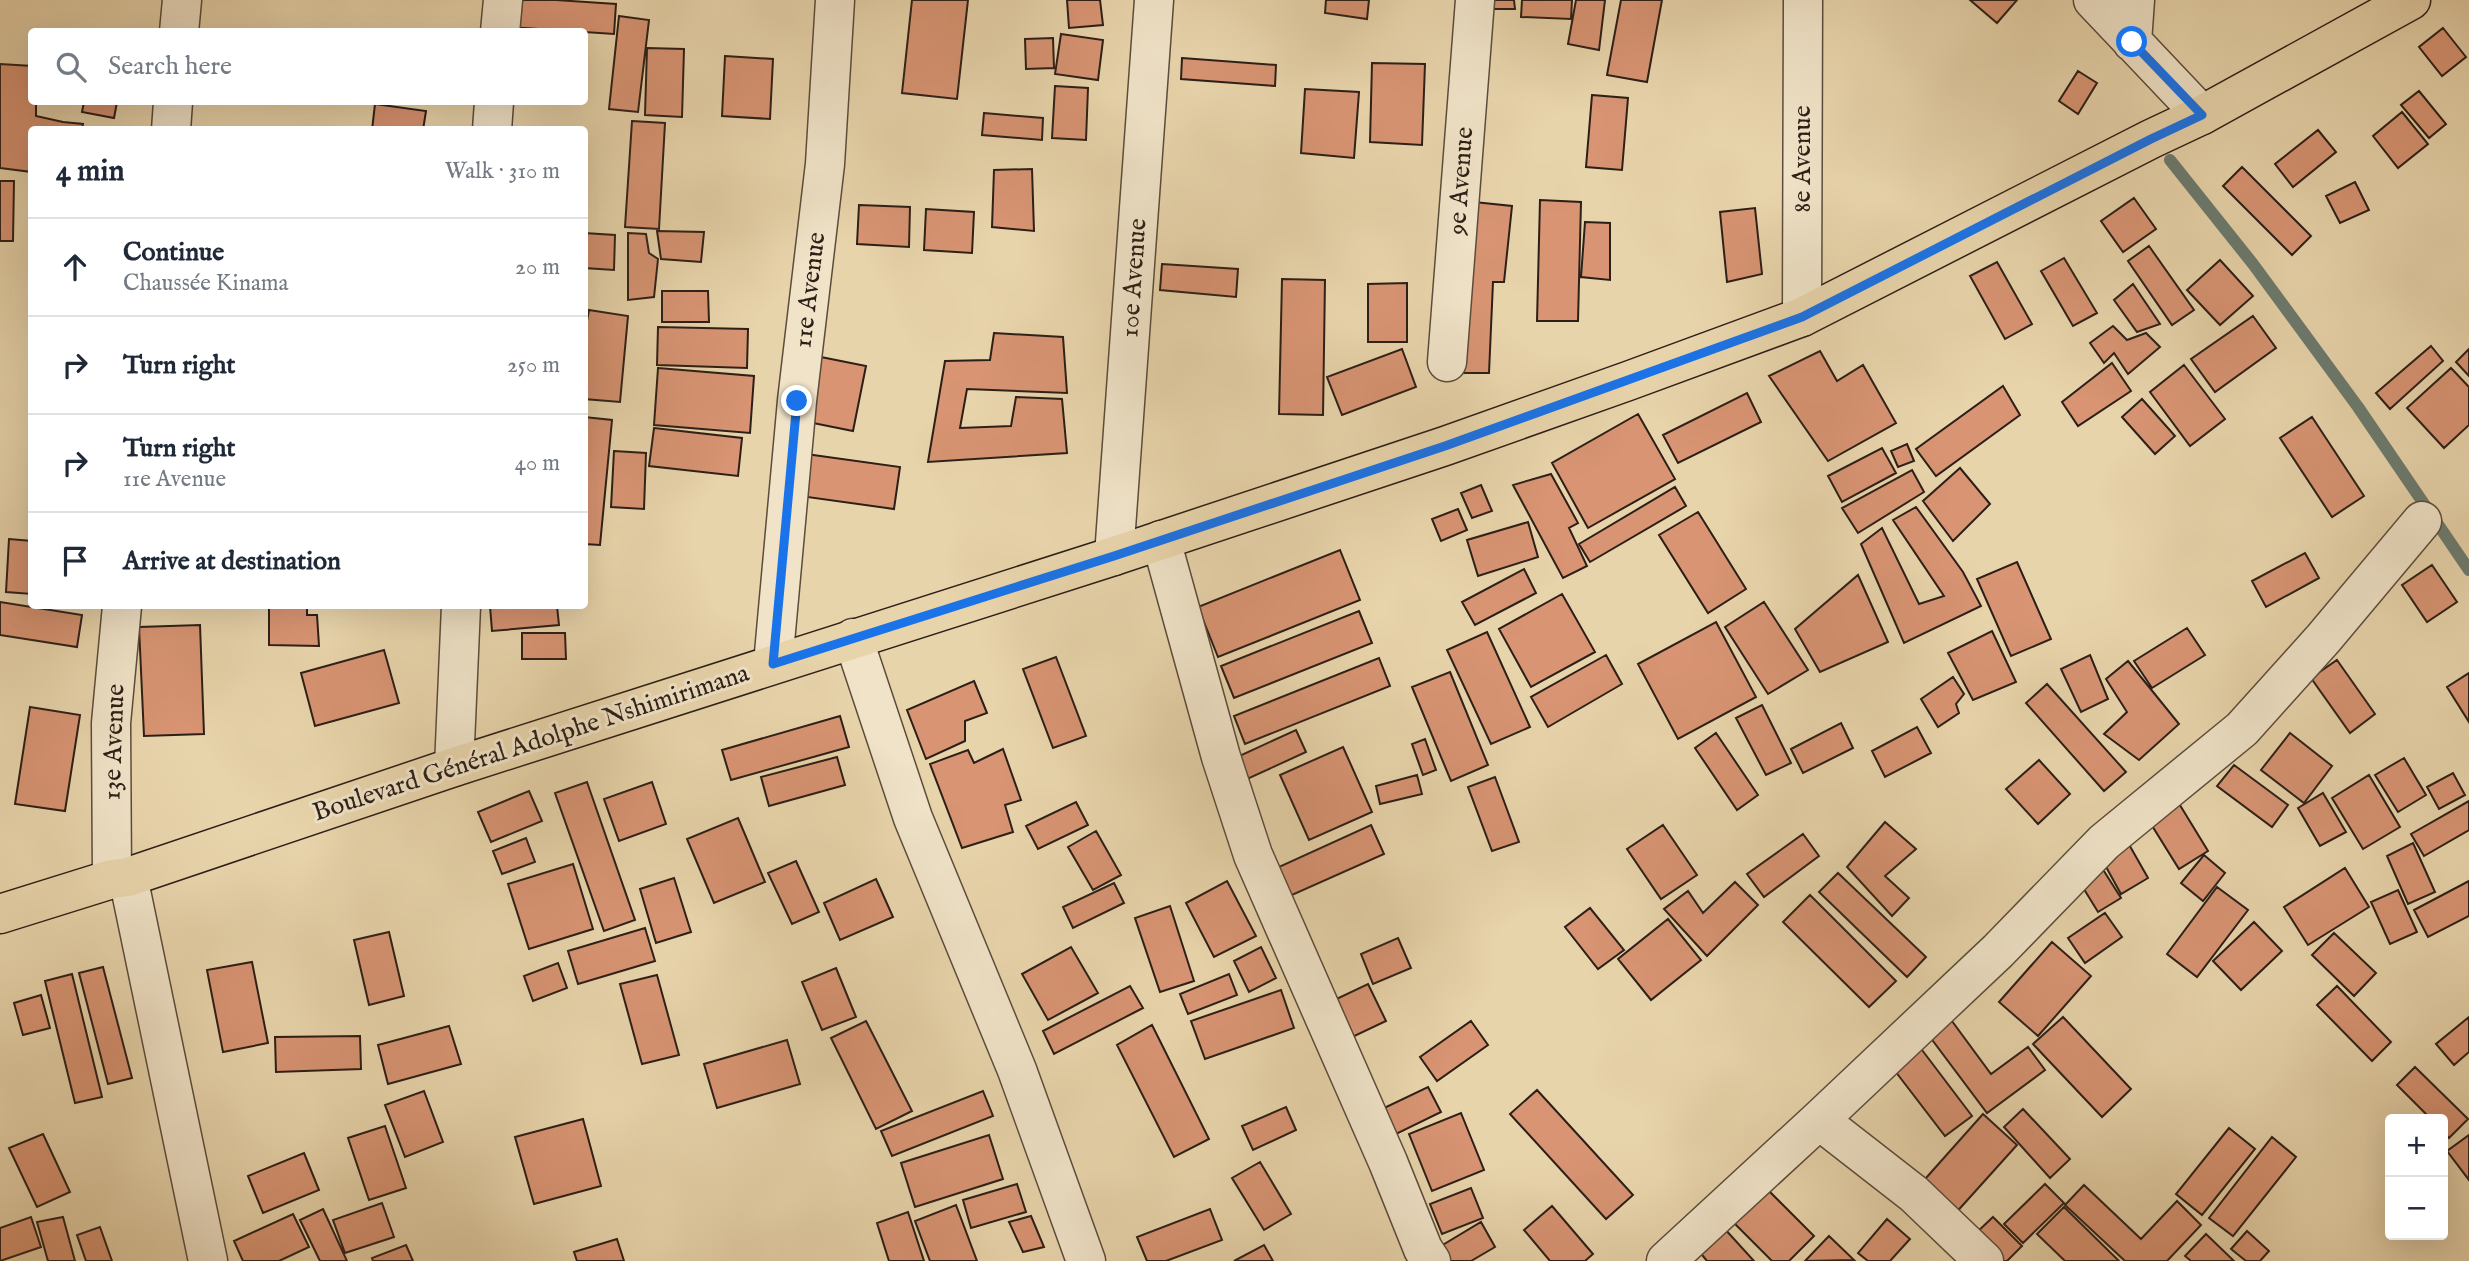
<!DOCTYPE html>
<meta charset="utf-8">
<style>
body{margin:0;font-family:"IM FELL English",serif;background:#f2f2f3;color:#1f2937}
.controls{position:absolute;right:21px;bottom:21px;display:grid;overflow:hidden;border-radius:7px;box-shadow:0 7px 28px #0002}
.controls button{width:63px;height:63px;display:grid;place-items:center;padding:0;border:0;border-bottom:2px solid #e0e1e3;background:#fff;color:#1f2937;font:35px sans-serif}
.stop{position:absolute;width:21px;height:21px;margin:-16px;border:5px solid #1a73e8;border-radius:50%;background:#fff}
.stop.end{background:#1a73e8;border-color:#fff;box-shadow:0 2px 7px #0008}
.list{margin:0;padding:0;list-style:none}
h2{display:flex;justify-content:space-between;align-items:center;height:91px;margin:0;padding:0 28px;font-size:30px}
h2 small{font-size:23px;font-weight:400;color:#747a83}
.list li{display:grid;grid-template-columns:46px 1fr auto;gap:21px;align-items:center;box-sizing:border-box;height:98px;padding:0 28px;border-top:2px solid #e0e1e3}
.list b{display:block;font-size:26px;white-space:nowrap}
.list p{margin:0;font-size:23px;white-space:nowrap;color:#747a83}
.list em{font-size:23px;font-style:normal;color:#747a83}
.icon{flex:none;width:38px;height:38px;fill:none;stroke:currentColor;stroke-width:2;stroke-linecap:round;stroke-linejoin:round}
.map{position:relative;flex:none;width:2469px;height:1261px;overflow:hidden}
.search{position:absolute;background:#fff;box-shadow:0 7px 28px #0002;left:28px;top:28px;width:560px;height:77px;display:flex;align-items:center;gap:18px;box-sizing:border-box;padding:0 24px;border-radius:7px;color:#747a83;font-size:26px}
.panel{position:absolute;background:#fff;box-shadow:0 7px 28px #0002;left:28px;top:126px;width:560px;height:483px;border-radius:7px}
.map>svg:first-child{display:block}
</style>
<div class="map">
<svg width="2469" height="1261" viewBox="0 0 2469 1261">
<rect width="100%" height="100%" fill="#e8d4ab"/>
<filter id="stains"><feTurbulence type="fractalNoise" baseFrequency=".00286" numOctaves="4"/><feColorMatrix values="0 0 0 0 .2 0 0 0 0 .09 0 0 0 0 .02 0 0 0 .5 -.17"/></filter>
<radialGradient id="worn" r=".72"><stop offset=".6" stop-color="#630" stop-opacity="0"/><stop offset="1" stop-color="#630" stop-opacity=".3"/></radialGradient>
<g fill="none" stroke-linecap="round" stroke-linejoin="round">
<path stroke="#6c7b6f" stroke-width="12" d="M2170,160L2253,264L2358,407L2469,570"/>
</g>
<path fill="#d89473" stroke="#2c1f17" stroke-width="2" d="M511,0H556L616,4L614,34L509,27Z
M912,0H968L957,99L902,93Z
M1067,0H1100L1103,25L1069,28Z
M1326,0H1369L1367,19L1325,13Z
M1486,0H1514L1515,9H1485Z
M1522,0H1572L1571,19L1521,17Z
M1576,0H1605L1599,50L1568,44Z
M1621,0H1662L1647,82L1607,75Z
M1970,0H2017L1997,23Z
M619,16L649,20L638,112L609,109Z
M2443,28L2466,57L2442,76L2419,47Z
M1061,34L1103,40L1098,80L1055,74Z
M1053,38L1054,68L1026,69L1025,39Z
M647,48L684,49L682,117L645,115Z
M725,56L773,59L770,119L722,116Z
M1182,58L1276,65L1275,86L1181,79Z
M1372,63L1425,64L1422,145L1370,142Z
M0,64L32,66V102H36V116L63,122L83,124L82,130H32V172L0,168Z
M2078,71L2097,83L2078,114L2059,101Z
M1055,86L1088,88L1086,140L1052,138Z
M1305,89L1359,92L1354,158L1301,153Z
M2419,91L2446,124L2429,138L2401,105Z
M1592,95L1628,98L1622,170L1586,167Z
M84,102H117L114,118L82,112Z
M375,104L426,111L423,130H372Z
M2402,112L2428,144L2398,168L2373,136Z
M984,113L1043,118L1042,140L982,135Z
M632,121L665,123L659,229L625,227Z
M2318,130L2336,152L2293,187L2275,164Z
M2242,167L2311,236L2292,255L2223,186Z
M1032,169L1034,231L992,227L994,170Z
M0,181H14L13,241H0Z
M2355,182L2369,210L2340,223L2326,196Z
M2134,198L2156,229L2123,252L2101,221Z
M1540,200L1581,202L1578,321H1537Z
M1474,202L1512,206L1504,282H1493L1489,373H1458Z
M859,205L910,207L909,247L857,244Z
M1755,208L1762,274L1727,282L1720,212Z
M926,209L974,212L972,253L924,250Z
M1585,222L1610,223V280L1581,277Z
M657,231L704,232L701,262L661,259Z
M584,233L615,235L614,270L584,268Z
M628,233L646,234L649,253L658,259L654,297L628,300Z
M2149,246L2194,310L2172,325L2128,261Z
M2064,258L2097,313L2073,326L2041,271Z
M2220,260L2253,296L2220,325L2187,290Z
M1997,262L2032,324L2005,339L1970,276Z
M1162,264L1238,269L1236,297L1160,290Z
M1282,279L1325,280L1323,415L1279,414Z
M1407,283V342H1368V284Z
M2133,284L2160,324L2137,332L2114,300Z
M662,291H708L709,322H662Z
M589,310L628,316L620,402L584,399V337Z
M2253,316L2276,348L2215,392L2191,359Z
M2113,326L2127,340L2146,333L2160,347L2128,374L2114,353L2104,363L2090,343Z
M658,327L748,329L747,368L657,365Z
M994,333L1063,337L1067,393L967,389L960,428L1011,426L1016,397L1062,399L1067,453L928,462L945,361L990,360Z
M2431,346L2443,361L2390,409L2376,393Z
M1402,349L1416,387L1342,415L1327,377Z
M2469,349V376L2456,362Z
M1820,351L1837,381L1863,365L1896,423L1828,461L1769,376Z
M821,357L866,366L853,431L808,422Z
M2112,363L2131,391L2078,426L2062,402Z
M2184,365L2225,419L2190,446L2150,392Z
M658,368L754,376L750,433L654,425Z
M2451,368L2469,387V425L2444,448L2407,408Z
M2003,386L2020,415L1936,476L1916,449Z
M1747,393L1761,422L1678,463L1663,435Z
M2142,399L2175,436L2155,454L2122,417Z
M1638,414L1675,479L1588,528L1552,463Z
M584,417L612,420L600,545L584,544Z
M2312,417L2364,496L2332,517L2280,438Z
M654,428L742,438L738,476L649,466Z
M1907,444L1914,461L1898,467L1891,451Z
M1882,448L1896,473L1842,502L1828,476Z
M614,451L646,453L644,509L611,507Z
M806,454L900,467L894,509L800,496Z
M1960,468L1990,504L1953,541L1923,501Z
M1912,470L1924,492L1858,533L1842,508Z
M1551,474L1578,523L1569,528L1587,566L1563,578L1513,485Z
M1481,485L1492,511L1472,518L1461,493Z
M1675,487L1686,506L1590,562L1579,544Z
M1916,507L1963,572L1981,606L1904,643L1861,544L1882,528L1919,604L1944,596L1893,520Z
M1458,509L1467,530L1441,541L1432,519Z
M1698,512L1746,589L1708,613L1659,535Z
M1528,522L1538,557L1478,576L1467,540Z
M9,539L32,541V594L6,592Z
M1340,550L1360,600L1218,657L1198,607Z
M2305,553L2319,578L2266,607L2252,581Z
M2017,562L2051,639L2011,656L1977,579Z
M2432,565L2457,602L2427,622L2402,585Z
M1524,569L1536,593L1475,625L1462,602Z
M1858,575L1888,642L1820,672L1795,629Z
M1562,594L1595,652L1531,687L1499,629Z
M0,602L82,615L77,647L0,635Z
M1764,602L1808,670L1768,694L1725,627Z
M269,606H307V615H317L319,646L269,645Z
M490,606H557L559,625L492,631Z
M1359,611L1372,643L1234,698L1221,666Z
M1716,622L1756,697L1678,739L1638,664Z
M200,625L204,734L144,736L139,627Z
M2187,628L2205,655L2152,688L2134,661Z
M1992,631L2016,682L1973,700L1948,653Z
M1487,632L1530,727L1491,744L1447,650Z
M522,633H565L566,659H522Z
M384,650L399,703L315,726L301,673Z
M1606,655L1622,684L1548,727L1531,697Z
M2090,655L2108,699L2081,712L2061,669Z
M1056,657L1086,736L1053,748L1023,669Z
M1379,658L1390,686L1245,744L1234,716Z
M2337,660L2375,714L2350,733L2311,678Z
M2128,661L2179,724L2139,760L2104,734L2127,712L2106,679Z
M1450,672L1488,765L1451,781L1412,687Z
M2469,673V722L2447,687Z
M1953,677L1964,694L1956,704L1959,713L1938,727L1921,699Z
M974,681L987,713L965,721V741L926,759L907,710Z
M2047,684L2126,772L2104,791L2026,703Z
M1762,705L1791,763L1766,775L1736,718Z
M30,707L80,715L65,811L15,804Z
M840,716L849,747L731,780L722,750Z
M1841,723L1853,748L1803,773L1791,749Z
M1917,727L1931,753L1885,777L1872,751Z
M1296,730L1306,752L1245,780L1235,758Z
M1716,733L1758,795L1737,810L1695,748Z
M2290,733L2332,766L2304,803L2261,770Z
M1425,739L1436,770L1423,775L1412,744Z
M1343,747L1372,812L1309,840L1280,775Z
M1003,749L1021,800L1005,805L1013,832L962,848L930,764L968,750L974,763Z
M837,757L845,785L769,806L761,777Z
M2404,758L2426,795L2398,812L2375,775Z
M2039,760L2070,794L2038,824L2006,789Z
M2234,765L2288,805L2272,827L2217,786Z
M2453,773L2465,795L2439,809L2427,787Z
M1417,775L1422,794L1380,804L1376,786Z
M2369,775L2400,827L2363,849L2332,798Z
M1495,777L1519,842L1492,851L1468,787Z
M587,782L635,920L604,931L555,793Z
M652,782L666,824L619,841L604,799Z
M529,791L542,821L491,842L478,812Z
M2323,793L2346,832L2320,846L2298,808Z
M2175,797L2208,851L2179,869L2146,816Z
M2469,801V830L2424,856L2411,834Z
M1076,802L1088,825L1038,849L1026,826Z
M738,818L765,882L714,903L687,839Z
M1885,822L1916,849L1885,876L1909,898L1892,916L1847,867Z
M1371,825L1384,854L1283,899L1270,871Z
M1663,825L1697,875L1661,899L1627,849Z
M1096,831L1121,875L1093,890L1068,847Z
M1803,834L1819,856L1764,897L1747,874Z
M526,838L535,862L502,874L493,851Z
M2127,841L2148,878L2121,894L2100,856Z
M2413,843L2435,892L2408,904L2387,856Z
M2204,855L2225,873L2203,901L2181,883Z
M796,861L819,912L792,924L768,873Z
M573,864L593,929L529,949L508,884Z
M2102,868L2121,898L2098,912L2079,881Z
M2345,868L2369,907L2308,945L2284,907Z
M1838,873L1926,957L1907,977L1819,892Z
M674,878L691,932L656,943L640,889Z
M876,879L893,917L840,940L824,903Z
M1227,881L1256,936L1214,957L1186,903Z
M2469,881V916L2428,937L2414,910Z
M1735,882L1758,905L1707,956L1664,909L1688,891L1703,913Z
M1114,883L1124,903L1073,928L1063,907Z
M2217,887L2248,910L2197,977L2167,954Z
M2398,890L2417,932L2390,944L2371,902Z
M1810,895L1896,981L1869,1007L1783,922Z
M1170,906L1194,981L1160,992L1135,918Z
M1590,908L1624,950L1598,969L1565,927Z
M2105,913L2122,937L2085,963L2068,938Z
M1668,919L1701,960L1651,1000L1618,959Z
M2254,922L2282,951L2241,990L2213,961Z
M645,928L655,961L578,984L568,951Z
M389,932L404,996L369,1005L354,940Z
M2334,933L2376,973L2354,996L2312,955Z
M1398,938L1411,968L1373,984L1361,954Z
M2052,942L2091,976L2038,1036L1999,1002Z
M1071,947L1098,993L1048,1020L1022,974Z
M1261,947L1276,978L1249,992L1234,961Z
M252,962L268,1043L223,1052L207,970Z
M558,963L567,988L533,1001L524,976Z
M103,967L132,1078L108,1084L79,973Z
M836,968L856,1017L822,1030L802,982Z
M72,974L102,1097L75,1103L45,981Z
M1229,974L1237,995L1188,1014L1180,994Z
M657,975L679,1055L642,1064L620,984Z
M1368,984L1386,1021L1346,1040L1328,1003Z
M1130,986L1143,1008L1054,1054L1043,1031Z
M2337,986L2391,1042L2372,1061L2317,1005Z
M1281,990L1294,1028L1205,1059L1191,1021Z
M41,995L50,1028L23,1035L14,1003Z
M1949,1017L1991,1074L2028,1047L2045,1070L1987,1113L1927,1033Z
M2063,1017L2131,1089L2102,1117L2033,1044Z
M2469,1017V1052L2454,1065L2436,1044Z
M866,1021L912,1111L876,1129L831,1038Z
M1471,1021L1488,1045L1437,1081L1420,1057Z
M1152,1025L1209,1139L1174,1157L1117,1045Z
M449,1026L461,1064L388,1084L378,1045Z
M360,1036L361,1069L276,1072L275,1037Z
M787,1040L800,1084L717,1108L704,1064Z
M1919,1046L1972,1116L1945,1136L1892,1067Z
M2415,1067L2468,1119L2449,1138L2443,1131V1119H2431L2397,1085Z
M1428,1087L1441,1112L1394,1135L1382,1109Z
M1537,1090L1633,1195L1606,1219L1510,1114Z
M424,1091L443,1142L405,1157L385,1105Z
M983,1091L993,1116L892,1156L881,1131Z
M1286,1107L1296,1130L1253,1150L1242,1126Z
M2023,1109L2070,1159L2050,1178L2004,1127Z
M1461,1113L1484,1170L1432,1191L1409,1134Z
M1983,1114L2017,1145L1953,1216L1918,1187Z
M583,1119L601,1186L534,1204L515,1137Z
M385,1126L406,1188L369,1200L348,1138Z
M2229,1128L2255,1149L2202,1215L2176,1194Z
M43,1134L70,1192L37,1207L9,1148Z
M989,1135L1003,1179L915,1207L901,1163Z
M2469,1135V1180L2447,1151Z
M2272,1137L2296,1157L2233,1236L2209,1218Z
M304,1153L319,1190L263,1213L248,1176Z
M1260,1162L1291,1214L1264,1230L1232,1178Z
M1017,1184L1026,1212L971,1228L963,1200Z
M2045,1184L2064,1203L2023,1243L2004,1224Z
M2084,1185L2141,1239L2177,1201L2201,1225L2167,1261H2125L2065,1205Z
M1471,1188L1483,1218L1442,1234L1430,1204Z
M1768,1190L1814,1236L1789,1261H1772L1734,1223Z
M382,1203L394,1237L345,1253L333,1220Z
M956,1205L977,1261H930L915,1221Z
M1552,1206L1593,1254L1585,1261H1550L1524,1230Z
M2064,1207L2119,1261H2065L2037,1234Z
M323,1209L347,1261H320L300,1220Z
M1210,1209L1222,1240L1166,1261H1147L1137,1237Z
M908,1212L924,1261H889L877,1223Z
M293,1214L309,1247L279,1261H243L234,1241Z
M1031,1216L1044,1247L1023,1252L1009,1222Z
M31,1217L41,1247L0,1261V1228Z
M63,1217L75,1261H48L37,1222Z
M1993,1217L2022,1246L2007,1261H2000L1974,1235Z
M1887,1219L1910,1239L1890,1261H1868L1858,1253Z
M1481,1222L1495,1247L1471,1261H1450L1441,1246Z
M100,1227L112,1261H86L77,1235Z
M1723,1227L1754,1261H1707L1698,1250Z
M2247,1231L2269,1251L2260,1261H2246L2231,1249Z
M2206,1234L2234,1261H2191L2185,1256Z
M1829,1236L1854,1260L1805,1261Z
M617,1239L624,1261H577L574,1252Z
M406,1245L413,1261H373L372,1258Z
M1264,1245L1273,1261H1234Z"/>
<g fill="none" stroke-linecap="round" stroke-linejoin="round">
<defs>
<path id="minor" d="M2093,0L2202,115
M179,32L182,0
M500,32L503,0
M2132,42L2135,0
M171,130L173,102
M492,130L494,102
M1802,317L1803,0
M1447,362L1475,0
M1161,540L1221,757L1253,855L1388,1162L1423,1249L1431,1261
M1114,556L1154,0
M853,638L913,818L1017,1070L1086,1261
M773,664L797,401L825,164L835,0
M454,767L461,606
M128,877L208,1261
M112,879L111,723L122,606
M1819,1120L1914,1194L1984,1261
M1666,1261L1819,1120L1998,951L2104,842L2242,729L2323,639L2422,521"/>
<path id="major" d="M0,914L112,879L128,877L454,767L1114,556L1445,446L1628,381L1802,317L2151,139L2202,115L2411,0"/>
</defs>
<use href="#minor" stroke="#5b4c3c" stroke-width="41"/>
<use href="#major" stroke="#2c1f17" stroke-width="41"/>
<use href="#minor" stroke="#f0e3c8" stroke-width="38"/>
<use href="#major" stroke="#e8d4ab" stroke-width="38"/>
</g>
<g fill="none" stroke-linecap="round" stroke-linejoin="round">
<path stroke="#1a73e8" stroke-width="9" d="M797,401L773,664L1114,556L1445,446L1802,317L2151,139L2202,115L2132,42"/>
</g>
<g text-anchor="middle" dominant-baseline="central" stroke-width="6" stroke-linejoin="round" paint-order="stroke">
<g font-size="26" fill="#2c1f17" stroke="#f0e3c8">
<text transform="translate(1802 159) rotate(-90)">8e Avenue</text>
<text transform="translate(1461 181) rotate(-86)">9e Avenue</text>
<text transform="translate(1134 278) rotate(-86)">10e Avenue</text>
<text transform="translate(810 290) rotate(-83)">11e Avenue</text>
<text transform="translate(114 742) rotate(-88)">13e Avenue</text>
<text transform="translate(531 743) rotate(-18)">Boulevard Général Adolphe Nshimirimana</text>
</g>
</g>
<rect width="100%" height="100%" filter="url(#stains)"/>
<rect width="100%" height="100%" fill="url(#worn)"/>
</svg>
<div class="controls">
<button>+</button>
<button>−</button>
</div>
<div class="stop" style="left:2132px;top:42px"></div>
<div class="stop end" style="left:797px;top:401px"></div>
<div class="search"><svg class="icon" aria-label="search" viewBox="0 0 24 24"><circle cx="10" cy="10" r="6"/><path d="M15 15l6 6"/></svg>Search here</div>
<section class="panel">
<h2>4 min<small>Walk · 310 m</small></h2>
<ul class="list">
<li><svg class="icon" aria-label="ahead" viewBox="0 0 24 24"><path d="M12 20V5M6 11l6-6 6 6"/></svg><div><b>Continue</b><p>Chaussée Kinama</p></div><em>20 m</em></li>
<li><svg class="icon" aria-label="right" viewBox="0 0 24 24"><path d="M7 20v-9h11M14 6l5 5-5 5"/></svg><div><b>Turn right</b></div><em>250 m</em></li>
<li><svg class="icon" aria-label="right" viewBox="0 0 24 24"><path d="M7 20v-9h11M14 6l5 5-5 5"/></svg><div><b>Turn right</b><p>11e Avenue</p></div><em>40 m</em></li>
<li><svg class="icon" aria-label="arrive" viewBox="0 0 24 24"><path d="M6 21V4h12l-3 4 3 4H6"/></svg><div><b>Arrive at destination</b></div></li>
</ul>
</section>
</div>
